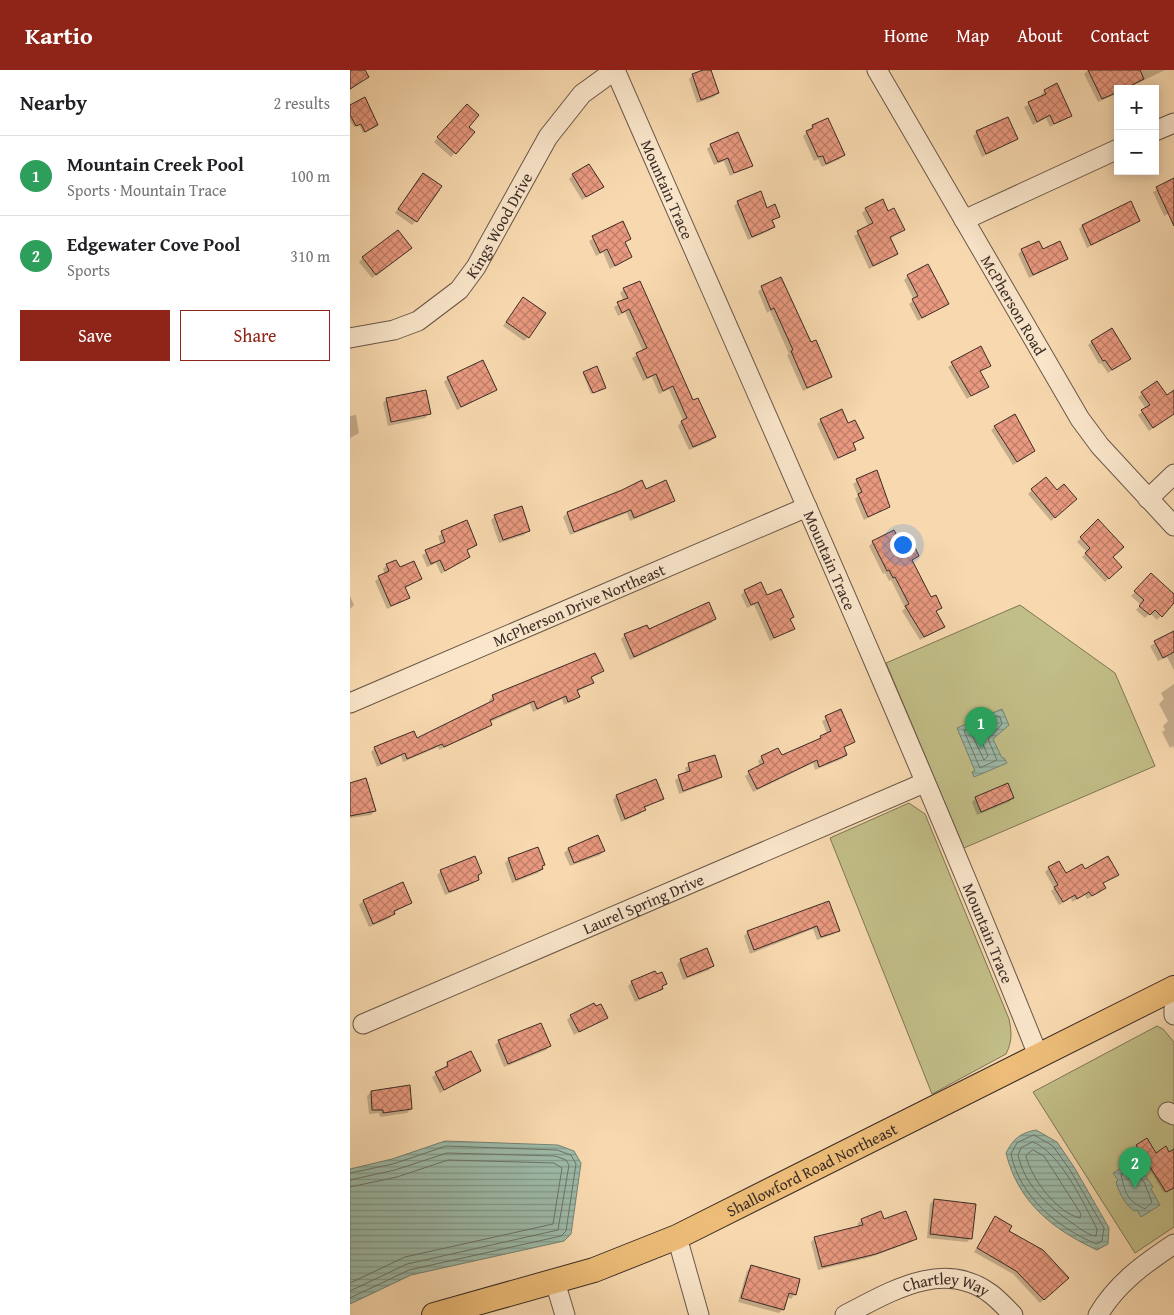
<!DOCTYPE html>
<meta charset="utf-8">
<style>
body{margin:0;font-family:"Gentium Book Plus",serif;background:#f6f6f6;color:#202124}
.controls{position:absolute;right:15px;top:15px;display:grid;overflow:hidden;border-radius:0px;box-shadow:0 2px 12px #0003}
.controls button{width:45px;height:45px;display:grid;place-items:center;padding:0;border:0;border-bottom:1px solid #e0e0e0;background:#fff;color:#202124;font:25px sans-serif}
.you{position:absolute;left:552px;top:474px;width:18px;height:18px;margin:-12px;border:4px solid #fff;border-radius:50%;background:#1a73e8;box-shadow:0 0 0 8px #1a73e833}
.badge{display:grid;place-items:center;width:32px;height:32px;border-radius:50%;background:#8f2418;color:#fff;font-size:16px;font-weight:700}
.pin{position:absolute;translate:-50% -41px;filter:drop-shadow(0 1px 2px #0008)}
.pin::after{content:'';position:absolute;top:26px;width:18px;height:15px;background:inherit;clip-path:polygon(0 0,100% 0,50% 100%)}
.list{margin:0;padding:0;list-style:none}
h2{display:flex;justify-content:space-between;align-items:center;height:65px;margin:0;padding:0 20px;font-size:21px}
h2 small{font-size:16px;font-weight:400;color:#757577}
.list li{display:grid;grid-template-columns:32px 1fr auto;gap:15px;align-items:center;box-sizing:border-box;height:80px;padding:0 20px;border-top:1px solid #e0e0e0}
.list b{display:block;font-size:19px;white-space:nowrap}
.list p{margin:0;font-size:16px;white-space:nowrap;color:#757577}
.list em{font-size:16px;font-style:normal;color:#757577}
.actions{display:flex;gap:10px;padding:15px 20px}
.actions a{flex:1;padding:11px 0;border:1px solid #8f2418;border-radius:0px;text-align:center;font-size:18px;color:#8f2418}
.actions .main{background:#8f2418;color:#fff}
.map{position:relative;flex:none;width:824px;height:1245px;overflow:hidden}
header{display:flex;align-items:center;gap:30px;box-sizing:border-box;height:70px;padding:0 25px;background:#8f2418;color:#fff}
header strong{font-size:24px}
nav{display:flex;gap:28px;margin-inline-start:auto;font-size:18px}
main{display:flex}
aside{flex:1;background:#fff}
.map>svg:first-child{display:block}
</style>
<header>
<strong>Kartio</strong>
<nav><a>Home</a><a>Map</a><a>About</a><a>Contact</a></nav>
</header>
<main>
<aside>
<h2>Nearby<small>2 results</small></h2>
<ul class="list">
<li><span class="badge" style="background:#2e9e5b">1</span><div><b>Mountain Creek Pool</b><p>Sports · Mountain Trace</p></div><em>100 m</em></li>
<li><span class="badge" style="background:#2e9e5b">2</span><div><b>Edgewater Cove Pool</b><p>Sports</p></div><em>310 m</em></li>
</ul>
<div class="actions"><a class="main">Save</a><a>Share</a></div>
</aside>
<div class="map">
<svg width="824" height="1245" viewBox="0 0 824 1245">
<defs>
<pattern id="water-rules" width="6" height="5" patternUnits="userSpaceOnUse" patternTransform="scale(1.25)"><rect width="6" height="5" fill="#9dbaa8"/><path d="M0 2.5h6" fill="none" stroke="#819889"/></pattern>
<pattern id="building-cross-hatch" width="8" height="8" patternUnits="userSpaceOnUse" patternTransform="scale(1.25)"><rect width="8" height="8" fill="#e9997f"/><path d="M0 0l8 8M0 8l8-8" fill="none" stroke="#be7d68"/></pattern>
</defs>
<rect width="100%" height="100%" fill="#f8d9af"/>
<filter id="stains"><feTurbulence type="fractalNoise" baseFrequency=".004" numOctaves="4"/><feColorMatrix values="0 0 0 0 .2 0 0 0 0 .09 0 0 0 0 .02 0 0 0 .5 -.17"/></filter>
<radialGradient id="worn" r=".72"><stop offset=".6" stop-color="#630" stop-opacity="0"/><stop offset="1" stop-color="#630" stop-opacity=".3"/></radialGradient>
<path fill="#c2be87" stroke="#7e7657" d="M670,535L765,603L805,696L614,778L536,593Z
M559,733L575,744L659,949C662,963 662,972 656,984L582,1024L480,768Z
M807,956L813,959L824,972V1157L785,1183L683,1022Z"/>
<path fill="url(#water-rules)" stroke="#768274" d="M652,639L659,655L643,669L652,688H654L657,693L624,707L622,702L625,701L607,658Z
M686,1060L707,1072L724,1097L759,1158L758,1174L747,1180C702,1159 668,1132 656,1083C663,1069 670,1063 686,1060Z
M95,1071L208,1075L224,1081L231,1093L221,1164L214,1171L61,1205L0,1234V1099L42,1089Z
M783,1091L792,1106L795,1105L803,1117L801,1119L810,1135L791,1147L787,1140L784,1141C775,1134 769,1123 766,1112L768,1110L763,1103Z"/>
<path fill="#0003" d="M0,0H14L18,7L0,20Z
M359,0L368,23L364,27L347,33L339,9L343,5Z
M738,0H815L776,19H768V23L748,32L734,4Z
M695,21L721,45L700,57L696,48L683,55L674,37L692,27L691,25Z
M0,36L27,55L13,63L9,54L4,57L0,50Z
M113,40L105,83L101,87L84,72Z
M463,56L494,85L490,89L472,97L468,89L464,91L453,66Z
M627,62L667,69L632,87L623,66Z
M361,75L401,95L380,106L374,91L364,95L357,79Z
M223,105L252,116L232,130L219,109Z
M69,108L66,151L62,155L45,143Z
M824,110V141L814,146L803,122Z
M388,132L416,139L428,146L421,152L423,157L419,161L398,170L384,136Z
M516,139L538,142L554,160L540,169L547,184L519,199L504,166L519,157L512,143Z
M789,151L737,178L729,159L732,156Z
M272,153L279,168L274,173L281,187L260,199L253,182L246,186L239,171Z
M672,180H692L717,189L679,208L668,184Z
M56,182L22,208L9,192L13,188Z
M558,206L597,233L568,251L559,234L564,230L554,210Z
M431,209L461,273L480,307L453,321L437,285L439,284L420,241L417,243L408,221Z
M274,219L364,367L361,371L339,380L328,356L333,350L319,319L309,324L302,307L293,311L282,288L293,281L275,242L268,246L264,237L274,231L270,223Z
M173,228L178,267L174,271L153,256Z
M742,272L779,289L758,303L751,293L749,294L738,275Z
M630,277L640,295L630,302L637,316L617,329L598,297Z
M234,303L253,319L241,324L233,304Z
M98,308L146,320L107,340L94,312Z
M807,313L817,327L824,322V343L799,361L788,345L796,339L788,327Z
M37,329L79,344L75,348L38,356L33,333Z
M6,345L9,363L0,368V346Z
M471,350L498,355L512,368L502,375L504,380L500,383L484,391L467,354Z
M645,357L684,381L663,395L641,360Z
M507,411L539,437L514,450L505,429L508,426L503,414Z
M295,420L324,430L320,434L280,451L277,443L220,465L213,447L217,443Z
M682,420L707,421L721,433L701,451L678,424Z
M145,446L178,461L174,465L149,473L141,450Z
M748,451L761,487L770,497L755,512L732,487L737,482L727,472Z
M116,452L126,475L116,481L119,486L91,504L86,493L77,497L72,485L91,475L88,466Z
M523,472L552,479L568,486L562,491L581,529L591,537L586,542L593,557L589,560L570,570L552,541L555,538L541,510L539,511L535,503L533,504L519,476Z
M37,495L71,509L54,519L58,527L54,531L37,539L25,511L35,504L33,499Z
M801,505L824,526V531L807,550L800,543L795,548L786,540L791,535L781,526Z
M395,521L417,527L443,547L439,550L443,558L420,571L404,535L397,538L391,525Z
M0,526L4,535L0,539Z
M365,549L361,553L280,590L271,569L275,565L298,560Z
M824,562V600L817,587L808,591L800,576Z
M252,601L241,608L242,612L238,616L227,622L229,626L225,630L214,635L212,629L183,642L180,634L140,652L141,655L137,658L89,680L88,677L53,692L51,686L27,697L21,682L25,678L66,670L140,634L139,630L143,626Z
M824,614V679L823,676L820,678L812,662L815,660L813,656L818,651L809,634L814,629L811,623Z
M490,641L503,672L493,678L496,685L492,689L465,700L463,693L403,722L395,706L410,696L408,691L412,687H431L467,671L477,664L472,651Z
M339,695L370,706L367,710L329,724L325,710L336,703L335,698Z
M0,714L25,741L21,745L0,748Z
M266,726L312,729L293,739L290,744L271,752L263,730Z
M626,728H663L659,732L627,745L622,732Z
M247,766L254,781L250,785L220,796L214,783L218,779Z
M159,789L191,797L192,799L188,803L162,813L155,793Z
M699,798L715,805L767,804L752,814L754,818L750,822L737,829L735,825L722,832L721,828L709,835L701,821L704,818L695,802Z
M91,801L131,803L124,813L95,825L87,805Z
M13,831L61,833L43,843L40,848L19,857L9,835Z
M478,833L488,861L484,864L467,870L463,859L400,884L394,866L398,862Z
M331,890L363,896L359,900L333,910L327,894Z
M282,912L315,914L308,922L285,932L278,916Z
M221,946L256,947L224,965L217,950Z
M149,971L200,976L196,980L154,997L145,975Z
M97,993L129,1000L90,1023L82,1007L94,999Z
M21,1022L61,1039L57,1043L30,1047L29,1043L19,1044L17,1026Z
M787,1076L805,1084L819,1083L824,1080V1115L814,1123L786,1077Z
M584,1130L621,1168L617,1172L577,1168L580,1134Z
M645,1148L658,1161L717,1207L690,1233L663,1204L624,1182Z
M511,1150L533,1151L565,1168L561,1172L521,1187L468,1200L461,1172L465,1168L509,1157L507,1154Z
M401,1197L449,1210L444,1225L441,1229L437,1227L433,1239L429,1243L388,1232L397,1201Z"/>
<g fill="none" stroke-linecap="round" stroke-linejoin="round">
<path stroke="#6c7468" stroke-width="1" d="M647,646L650,647L652,654L638,669L647,690L630,698L614,661Z
M631,660L634,662L632,672L638,686L634,690L622,665Z
M684,1065L703,1076L720,1100L754,1158L752,1171L746,1174C707,1157 670,1127 661,1084L667,1073Z
M683,1072C710,1082 734,1134 747,1159L746,1166C737,1165 730,1158 722,1153C697,1135 675,1116 668,1085L671,1078Z
M683,1080L694,1086L731,1144L730,1148C707,1143 681,1108 676,1086Z
M780,1099L794,1112L802,1132L795,1139C776,1130 776,1124 771,1105Z
M0,1103L43,1094L96,1076L207,1080L221,1085L226,1094L216,1161L211,1166L59,1200L0,1228
M0,1110L45,1100L97,1083L205,1086L216,1090L219,1095L208,1160L57,1194L0,1221
M0,1117L47,1107L98,1090L204,1093L212,1098L203,1154L55,1187L0,1213"/>
</g>
<path fill="url(#building-cross-hatch)" stroke="#3b2d27" d="M0,0H15L19,7L0,19Z
M353,0H361L369,23L351,30L342,4Z
M738,0H790L794,9L774,19H768V22L752,29Z
M707,13L722,46L704,54L700,45L687,52L678,32L696,24L694,20Z
M15,27L28,55L15,62L11,54L6,56L0,45V35Z
M117,34L129,45L119,57L125,62L106,84L87,67Z
M658,47L668,69L636,84L626,61Z
M478,48L495,85L476,94L473,86L468,87L456,61L463,58L462,55Z
M388,62L403,96L384,103L378,88L368,92L360,74Z
M239,94L254,117L236,127L222,104Z
M73,103L92,116L67,152L48,139Z
M824,108V156L806,117Z
M411,121L417,138L425,134L430,147L422,150L425,157L402,167L387,131Z
M533,129L538,141L544,138L555,160L540,167L548,184L523,196L507,161L523,153L515,138Z
M781,131L790,151L741,175L732,155Z
M273,151L281,169L275,172L282,187L265,196L257,179L250,183L242,166Z
M48,160L62,178L26,205L12,187Z
M689,171L693,179L710,171L718,189L683,205L671,179Z
M578,194L599,234L572,248L562,229L568,226L557,205Z
M431,207L461,272L466,270L482,307L457,318L441,281L443,280L424,238L421,240L411,216Z
M290,211L343,330L348,328L366,367L343,377L331,351L337,348L323,316L313,321L306,304L297,308L286,283L297,278L279,239L272,243L267,232L278,228L273,218Z
M173,227L196,243L179,268L156,252Z
M762,258L781,289L762,300L755,290L753,291L741,271Z
M631,276L641,296L630,301L639,317L621,326L601,292Z
M133,290L147,320L111,337L97,307Z
M247,296L256,318L243,323L233,302Z
M807,311L817,325L824,320V344L803,358L791,340L800,335L791,322Z
M76,320L81,344L41,352L36,328Z
M492,339L498,353L505,350L514,368L503,373L506,380L488,388L470,349Z
M665,344L685,381L667,392L644,356Z
M527,400L540,437L518,447L508,424L512,422L506,409Z
M696,407L707,420L714,414L727,429L705,448L681,419Z
M292,410L296,419L316,410L325,431L284,448L281,440L224,462L217,442L272,420Z
M172,436L180,461L153,470L144,445Z
M748,449L774,477L763,487L772,497L759,509L735,483L740,478L730,467Z
M117,450L127,475L117,480L120,487L95,501L90,490L81,494L75,480L95,472L91,461Z
M544,460L553,477L563,473L569,486L562,490L581,527L586,525L592,538L586,541L595,557L574,567L555,536L559,534L545,507L543,508L539,500L537,501L522,471Z
M46,490L50,497L64,491L72,509L55,517L60,528L41,536L28,506L39,501L36,494Z
M801,503L824,524V533L812,547L805,540L800,545L789,536L794,530L784,521Z
M411,512L417,525L431,519L444,547L440,549L445,559L424,568L408,532L401,535L394,520Z
M359,532L366,549L284,587L274,564L297,555L299,559Z
M824,561V582L813,588L804,571Z
M245,583L254,601L241,607L244,613L227,620L230,627L218,632L216,626L187,639L184,631L140,650L142,655L94,677L92,674L57,689L55,683L31,694L24,677L64,661L67,668L144,630L142,625Z
M491,639L505,672L494,677L497,685L469,697L467,690L407,719L398,701L414,693L411,686L428,678L432,685L471,668L470,666L481,661L475,646Z
M365,685L372,707L333,721L328,705L340,701L338,693Z
M16,708L26,741L0,746V713Z
M306,709L314,729L294,737L296,740L275,749L266,725Z
M658,713L664,728L631,742L625,727Z
M248,765L255,781L224,793L218,778Z
M188,777L195,795L192,796L193,799L166,810L158,788Z
M125,786L132,803L128,805L129,810L99,822L90,800Z
M758,786L769,805L753,813L756,818L742,826L739,822L727,829L725,825L713,832L704,817L708,815L698,797L709,791L716,803L732,794L735,799Z
M53,812L62,833L44,841L45,844L23,854L13,830Z
M479,831L490,861L471,867L467,856L404,880L397,861Z
M357,878L364,896L337,907L330,889Z
M305,901L307,904L312,902L317,914L312,916L313,919L289,929L281,911Z
M244,933L246,936L251,934L258,948L229,962L220,945Z
M191,953L201,976L158,994L148,970Z
M121,981L131,1001L94,1020L85,1002L98,996L97,992Z
M60,1015L62,1039L33,1043V1040H22L21,1021Z
M797,1068L806,1083L816,1076L819,1082L824,1079V1118L816,1122L786,1075Z
M584,1129L626,1134L622,1169L580,1164Z
M531,1141L534,1149L556,1141L567,1169L526,1184L472,1197L464,1167L513,1155L511,1149Z
M645,1146L662,1156L659,1161L693,1180L719,1208L694,1230L666,1201L627,1178Z
M401,1195L450,1209L446,1225L439,1223L434,1240L391,1228Z"/>
<g fill="none" stroke-linecap="round" stroke-linejoin="round">
<defs>
<g id="minor">
<path id="s1" d="M527,0L730,349L750,376L824,456"/>
<path d="M805,61L824,53"/>
<path d="M614,150L768,79"/>
<path id="s2" d="M0,268L44,260L68,251L109,220L126,197L198,67L232,24L265,0C408,327 555,653 688,985"/>
<path d="M798,429L824,404"/>
<path id="s3" d="M0,633L457,437"/>
<path d="M824,938V945"/>
<path id="s4" d="M13,954L574,713"/>
<path d="M818,1042L824,1045"/>
<path d="M327,1167L349,1245"/>
<path d="M205,1212L215,1245"/>
<path id="s5" d="M495,1245C540,1222 593,1188 641,1224C649,1230 656,1238 663,1245"/>
<path d="M748,1245C767,1213 794,1194 824,1174"/>
</g>
<g id="major">
<path id="s6" d="M84,1245L244,1200L327,1167L824,918"/>
</g>
</defs>
<use href="#minor" stroke="#6a5849" stroke-width="21"/>
<use href="#major" stroke="#3b2d27" stroke-width="26"/>
<use href="#minor" stroke="#fae6cb" stroke-width="19"/>
<use href="#major" stroke="#ecbc78" stroke-width="24"/>
</g>
<g text-anchor="middle" dominant-baseline="central" stroke-width="5" stroke-linejoin="round" paint-order="stroke">
<g font-size="16" fill="#3b2d27" stroke="#fae6cb">
<text stroke="none"><textPath href="#s2" startOffset="525">Mountain Trace</textPath></text>
<text stroke="none"><textPath href="#s2" startOffset="198">Kings Wood Drive</textPath></text>
<text stroke="none"><textPath href="#s1" startOffset="272">McPherson Road</textPath></text>
<text stroke="none"><textPath href="#s2" startOffset="930">Mountain Trace</textPath></text>
<text stroke="none"><textPath href="#s3" startOffset="249">McPherson Drive Northeast</textPath></text>
<text stroke="none"><textPath href="#s4" startOffset="305">Laurel Spring Drive</textPath></text>
<text stroke="none"><textPath href="#s2" startOffset="1335">Mountain Trace</textPath></text>
<text stroke="none"><textPath href="#s6" startOffset="406">Shallowford Road Northeast</textPath></text>
<text stroke="none"><textPath href="#s5" startOffset="109">Chartley Way</textPath></text>
</g>
</g>
<rect width="100%" height="100%" filter="url(#stains)"/>
<rect width="100%" height="100%" fill="url(#worn)"/>
</svg>
<div class="controls">
<button>+</button>
<button>−</button>
</div>
<div class="you"></div>
<div class="pin badge" style="left:631px;top:678px;background:#2e9e5b">1</div>
<div class="pin badge" style="left:785px;top:1118px;background:#2e9e5b">2</div>
</div>
</main>
